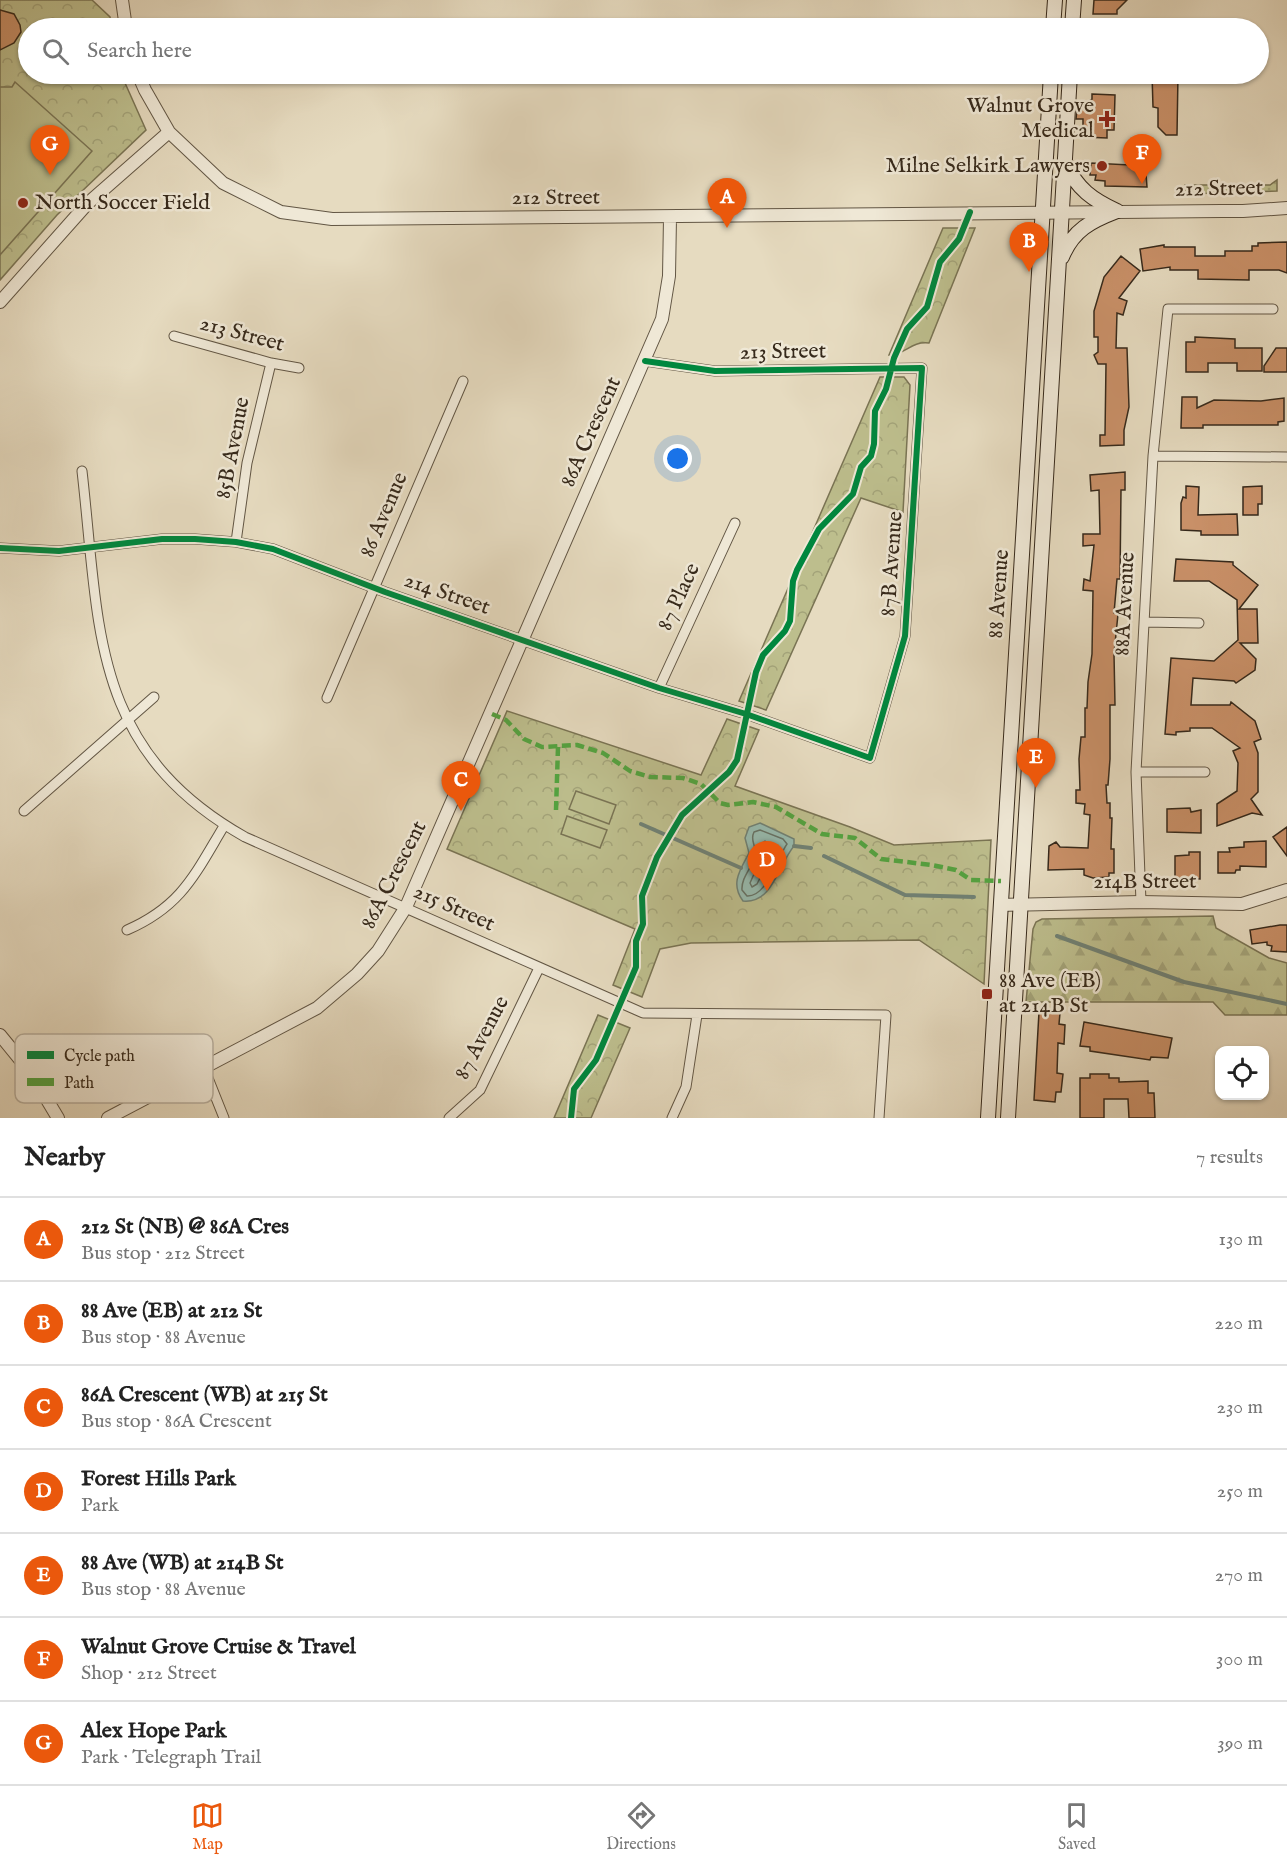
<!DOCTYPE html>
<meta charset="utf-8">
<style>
body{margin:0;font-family:"IM FELL English",serif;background:#f2f2f2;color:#222}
.controls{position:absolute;right:18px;bottom:18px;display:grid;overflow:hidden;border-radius:12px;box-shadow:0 2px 4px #0004}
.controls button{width:54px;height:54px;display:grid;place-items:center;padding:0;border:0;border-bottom:2px solid #e0e0e0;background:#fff;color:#222;font:30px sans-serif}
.you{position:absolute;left:678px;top:459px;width:21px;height:21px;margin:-15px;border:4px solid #fff;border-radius:50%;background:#1a73e8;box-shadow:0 0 0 9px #1a73e833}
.badge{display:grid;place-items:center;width:39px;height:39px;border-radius:50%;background:#ea580c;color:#fff;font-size:20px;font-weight:700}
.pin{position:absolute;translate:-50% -50px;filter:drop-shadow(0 2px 3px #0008)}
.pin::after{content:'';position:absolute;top:32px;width:21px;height:18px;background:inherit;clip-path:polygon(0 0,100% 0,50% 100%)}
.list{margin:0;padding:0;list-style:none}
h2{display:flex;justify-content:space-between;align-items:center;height:78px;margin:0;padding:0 24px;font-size:26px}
h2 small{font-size:20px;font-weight:400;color:#767676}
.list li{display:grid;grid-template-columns:39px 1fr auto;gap:18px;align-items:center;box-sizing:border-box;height:84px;padding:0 24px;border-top:2px solid #e0e0e0}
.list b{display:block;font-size:22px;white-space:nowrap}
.list p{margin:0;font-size:20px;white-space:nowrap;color:#767676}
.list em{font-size:20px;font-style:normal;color:#767676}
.icon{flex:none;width:33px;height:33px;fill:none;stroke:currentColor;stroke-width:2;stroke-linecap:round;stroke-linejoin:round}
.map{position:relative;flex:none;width:1287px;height:1118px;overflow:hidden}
.search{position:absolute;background:#fff;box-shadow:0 2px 4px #0004;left:18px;right:18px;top:18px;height:66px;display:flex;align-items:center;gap:15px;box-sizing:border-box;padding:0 21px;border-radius:33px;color:#767676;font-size:22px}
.sheet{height:666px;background:#fff}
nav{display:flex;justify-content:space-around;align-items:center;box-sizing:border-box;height:84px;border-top:2px solid #e0e0e0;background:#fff;font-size:16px;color:#767676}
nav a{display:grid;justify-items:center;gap:3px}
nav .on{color:#ea580c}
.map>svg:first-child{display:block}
</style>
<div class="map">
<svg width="1287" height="1118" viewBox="0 0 1287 1118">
<defs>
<pattern id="grass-dots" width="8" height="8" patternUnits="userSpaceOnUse" patternTransform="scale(1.5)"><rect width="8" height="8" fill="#bdbe8d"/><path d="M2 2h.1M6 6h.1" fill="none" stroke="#a3a379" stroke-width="1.8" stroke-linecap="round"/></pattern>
<pattern id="forest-firs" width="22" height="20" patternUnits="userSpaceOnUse" patternTransform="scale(1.5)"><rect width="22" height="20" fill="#bdbe8d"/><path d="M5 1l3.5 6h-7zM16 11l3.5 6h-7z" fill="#a3a379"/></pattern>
<pattern id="park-crowns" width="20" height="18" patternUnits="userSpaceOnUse" patternTransform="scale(1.5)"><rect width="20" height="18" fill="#bdbe8d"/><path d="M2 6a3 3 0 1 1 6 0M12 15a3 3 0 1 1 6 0" fill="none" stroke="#a3a379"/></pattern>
</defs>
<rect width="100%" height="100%" fill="#e6dbc0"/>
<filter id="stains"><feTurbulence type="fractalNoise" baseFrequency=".00333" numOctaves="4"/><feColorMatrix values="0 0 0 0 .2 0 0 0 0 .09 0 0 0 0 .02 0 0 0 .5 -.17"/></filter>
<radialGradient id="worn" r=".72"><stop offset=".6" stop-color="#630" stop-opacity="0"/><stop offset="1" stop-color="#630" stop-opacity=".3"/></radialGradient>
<path fill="url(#grass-dots)" stroke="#7a7454" stroke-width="1.5" d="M1277,180V191L1185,194V185H1270Z"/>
<path fill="url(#forest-firs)" stroke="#7a7454" stroke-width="1.5" d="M1213,916L1216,928L1269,958L1287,963V1015H1225L1213,1002H1026L1033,929L1036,922L1042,919Z"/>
<path fill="url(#park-crowns)" stroke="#7a7454" stroke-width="1.5" d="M0,0H92L110,17L112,28H28V74H121L146,130L57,215L0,280Z
M943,228H975L929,343C910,341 906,355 889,355Z
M880,377H904L910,385L903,512L861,498L766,710L739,701Z
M507,711L701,775L727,719L759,730L735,786L850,827L894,845L991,840L984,984L919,940L691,943L660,949L642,997L613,985L635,929L447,849Z
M598,1015L630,1028L591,1118H554Z"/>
<path fill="#bdbe8d" stroke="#7a7454" stroke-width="1.5" d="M15,82L92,151L0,255V87H12Z
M576,791L616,805L609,824L569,809Z
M567,816L607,830L600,848L561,834Z"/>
<path fill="#97bbaf" stroke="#708174" stroke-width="1.5" d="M760,823L794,839V846C778,865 773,904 743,901C730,884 740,870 749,853L745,838L749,827Z"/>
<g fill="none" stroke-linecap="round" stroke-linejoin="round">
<path stroke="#667265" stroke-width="1.5" d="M760,830L783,839L787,844C777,858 767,897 747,896L742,890C741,875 756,865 755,851C755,843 750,840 754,832Z
M765,841L775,848L757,884L752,887L750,883L762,856L761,844Z"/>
<path stroke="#708174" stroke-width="4" d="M641,824L741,868
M794,846L811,848
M824,856L905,895L974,897
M1057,936L1184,982L1287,1004"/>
</g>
<path fill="#c99068" stroke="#36291b" stroke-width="1.5" d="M1094,0H1127L1117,10V14H1093Z
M0,10L14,14L20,25L21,32L14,43L0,50Z
M1152,74H1178L1177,135H1166L1158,127V108L1153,107Z
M1092,94L1115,95L1114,130H1107V138L1083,137V119H1076L1077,109L1092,99Z
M1130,161H1145L1147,187L1105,186V181L1095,180L1096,175H1090L1091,163L1130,165Z
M1287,242V273L1279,270H1249V280L1198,279V270H1170V267L1143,271L1140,249L1164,245V247H1195V256H1225V251H1252V246H1258V243Z
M1121,256L1140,271L1119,298L1127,301L1123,315L1117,313L1116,348H1127L1129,407L1124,430V445L1100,446V435H1105L1106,364H1098L1094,355L1098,352V337H1094V311L1104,277Z
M1195,337L1235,339V348H1262V371H1237V363H1208V372H1186V342H1195Z
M1276,348H1287V372H1264V366Z
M1182,397H1197V408L1214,400L1261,401L1284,398V421L1278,422V425H1203V428H1181Z
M1125,472V490H1121L1120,579H1117L1114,613L1118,614L1114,654L1115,705H1110V759L1108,785H1106L1107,803H1110V818H1112L1111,849H1114V873H1109V877L1093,878L1084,875V869L1048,870L1049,846L1056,842L1060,847L1088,848L1090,815L1084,814L1085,804L1076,803V790H1080L1079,759L1081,737H1085V708H1087L1088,682L1092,654L1093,591L1083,590L1084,579L1090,581L1094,545L1083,546V534H1100L1099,490L1091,491L1090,475Z
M1186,486L1199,487L1198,515L1237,514L1238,535H1201V531L1181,530V503L1183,497L1186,498Z
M1262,486V504H1258V515H1243V487Z
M1176,559L1233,562V565L1258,585L1239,609H1257L1258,643H1240L1256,659L1255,670L1236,683L1234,681L1193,678L1191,705H1230L1231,702L1255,721L1261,739L1254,742L1258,753V792L1251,799L1262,815L1252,813L1217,826V804L1237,791L1238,763L1233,751L1240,748L1212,728H1190V731L1176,732V735L1165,734L1171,658L1214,661L1238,640L1237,600L1209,581H1174Z
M1190,808L1191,812L1201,810V833L1167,832V809Z
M1287,827V856L1273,837Z
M1266,841V867L1240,866V870H1236L1235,873H1218V852H1230L1229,848L1244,847V842Z
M1189,852H1200V879L1175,878V856L1189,855Z
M1280,925H1287V952L1271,951L1272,946L1267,945V942L1252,944L1250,930Z
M1039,1012L1060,1013L1059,1024L1065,1025L1064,1044L1058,1043L1057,1073L1063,1074L1061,1092H1056L1055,1102L1034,1100Z
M1084,1022L1172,1038L1168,1058L1151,1057L1150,1060L1090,1051V1047L1080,1046Z
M1090,1074H1109V1078H1119V1082L1148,1081V1093H1154L1155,1118H1129L1128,1099H1104V1118H1080V1078H1090Z"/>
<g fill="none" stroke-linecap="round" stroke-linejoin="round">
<defs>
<path id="minor" d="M174,336L271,363L299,368
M1153,456L1287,457
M82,471C100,628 90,749 245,837L643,1013L886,1015L879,1118
M236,542L247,463L271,363
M0,548L59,551L162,539H195L236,542L273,549L385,592L659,688L746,714L870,758L905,636L922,368L715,371L645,361
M1144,622L1199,623
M659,688L735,523
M327,698L463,381
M1136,772H1205
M24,811L154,697
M1141,902L1136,772L1153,456L1168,309H1273
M127,930C182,906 195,874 224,826
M204,1068L224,1118
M449,1118L480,1090L539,968
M672,1118L686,1087L697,1015"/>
<path id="tertiary" d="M122,0L126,28
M138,74L145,90L169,132L223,183L281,212L332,219C635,219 939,212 1243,211L1287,208
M0,302L87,204L169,132
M1000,905L1141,902L1242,904L1287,890
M0,1035L31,1073L58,1118
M108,1118L317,1008L357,974L378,951L406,907L662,319L669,276L670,218"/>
<path id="secondary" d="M1053,28L1055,0
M1072,28L1074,0
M1066,164C1077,189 1093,200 1117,211
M1062,257C1073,230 1091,221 1117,211
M988,1118L1051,74
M1008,1118L1070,74"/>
</defs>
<use href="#minor" stroke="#625644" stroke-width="11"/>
<use href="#tertiary" stroke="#625644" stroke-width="14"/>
<use href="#secondary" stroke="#36291b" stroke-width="16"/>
<use href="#minor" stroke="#efe8d6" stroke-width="9"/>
<use href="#tertiary" stroke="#efe8d6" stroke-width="12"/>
<use href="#secondary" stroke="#efe8d6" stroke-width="14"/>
<path stroke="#53a340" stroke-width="4.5" stroke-dasharray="9 4.5" stroke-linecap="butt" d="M492,714L506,720L524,739L542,747L577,745L603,753L630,771L650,777L683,778L701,784L720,803L728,805L753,802L776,807L822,834L855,838L881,859L932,865L956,870L971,880L1001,881
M556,810L558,747"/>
<defs>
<path id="cycleway" d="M0,548L59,551L162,539H195L236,542L273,549L385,592L659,688L746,714L870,758L905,636L922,368L715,371L645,361
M571,1118L574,1089L596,1060L636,967V941L643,924L642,896L657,857L682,815L729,772L737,760L756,672L763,655L785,631L790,621L793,581L797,570L819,529L853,494L861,467L871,456L874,444L875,411L886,389L894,358L907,329L927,307L940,262L959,239L970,212"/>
</defs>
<use href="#cycleway" stroke="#efe8d6" stroke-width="10"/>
<use href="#cycleway" stroke="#00873e" stroke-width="6"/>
</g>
<g fill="#8f2418" stroke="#efe8d6" stroke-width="2">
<path d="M1104 110h6v6h6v6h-6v6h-6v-6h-6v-6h6z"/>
<circle cx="1102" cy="166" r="6"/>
<circle cx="23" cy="203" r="6"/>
<rect x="981" y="988" width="12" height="12" rx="3"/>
</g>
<g text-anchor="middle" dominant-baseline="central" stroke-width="5" stroke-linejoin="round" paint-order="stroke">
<g font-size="22" fill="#36291b" stroke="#efe8d6" text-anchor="end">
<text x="1094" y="106">Walnut Grove<tspan x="1094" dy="25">Medical</tspan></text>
<text x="1090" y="166">Milne Selkirk Lawyers</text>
<text x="35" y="203" text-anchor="start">North Soccer Field</text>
<text x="999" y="981" text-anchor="start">88 Ave (EB)<tspan x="999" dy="25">at 214B St</tspan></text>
</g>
<g font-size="22" fill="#36291b" stroke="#efe8d6">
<text transform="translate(1219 189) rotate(-1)">212 Street</text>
<text x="556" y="198">212 Street</text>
<text transform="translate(242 334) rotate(15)">213 Street</text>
<text transform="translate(783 352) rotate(-1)">213 Street</text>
<text transform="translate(591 432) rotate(-66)">86A Crescent</text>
<text transform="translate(233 448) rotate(-79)">85B Avenue</text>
<text transform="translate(384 515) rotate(-67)">86 Avenue</text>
<text transform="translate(892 564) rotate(-86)">87B Avenue</text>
<text transform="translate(447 594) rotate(19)">214 Street</text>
<text transform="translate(999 594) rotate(-86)">88 Avenue</text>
<text transform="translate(679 597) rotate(-65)">87 Place</text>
<text transform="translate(1125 604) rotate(-87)">88A Avenue</text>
<text transform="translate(394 875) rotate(-63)">86A Crescent</text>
<text x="1145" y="882">214B Street</text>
<text transform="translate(454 908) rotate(24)">215 Street</text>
<text transform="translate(482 1038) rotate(-62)">87 Avenue</text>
</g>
</g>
<rect x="15" y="1034" width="198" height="69" rx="9" fill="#efe8d6" stroke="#b8af9e" stroke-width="1.5"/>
<rect x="27" y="1051" width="27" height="8" fill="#00873e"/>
<rect x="27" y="1078" width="27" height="8" fill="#53a340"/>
<g font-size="16" fill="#36291b">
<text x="64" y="1061">Cycle path</text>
<text x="64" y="1088">Path</text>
</g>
<rect width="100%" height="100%" filter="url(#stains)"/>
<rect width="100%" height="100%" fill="url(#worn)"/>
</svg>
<div class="controls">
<button><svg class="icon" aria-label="locate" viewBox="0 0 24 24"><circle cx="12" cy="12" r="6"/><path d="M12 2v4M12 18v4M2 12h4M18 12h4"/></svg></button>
</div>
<div class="you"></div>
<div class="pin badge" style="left:727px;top:228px">A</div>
<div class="pin badge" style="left:1029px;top:272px">B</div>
<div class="pin badge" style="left:461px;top:811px">C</div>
<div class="pin badge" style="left:767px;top:891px">D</div>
<div class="pin badge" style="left:1036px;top:788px">E</div>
<div class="pin badge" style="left:1142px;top:184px">F</div>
<div class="pin badge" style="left:50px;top:175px">G</div>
<div class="search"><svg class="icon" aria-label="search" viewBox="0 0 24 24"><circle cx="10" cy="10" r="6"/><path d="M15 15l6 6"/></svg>Search here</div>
</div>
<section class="sheet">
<h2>Nearby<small>7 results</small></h2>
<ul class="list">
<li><span class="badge">A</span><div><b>212 St (NB) @ 86A Cres</b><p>Bus stop · 212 Street</p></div><em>130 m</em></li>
<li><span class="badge">B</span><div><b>88 Ave (EB) at 212 St</b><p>Bus stop · 88 Avenue</p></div><em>220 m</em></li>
<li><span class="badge">C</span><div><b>86A Crescent (WB) at 215 St</b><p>Bus stop · 86A Crescent</p></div><em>230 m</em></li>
<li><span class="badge">D</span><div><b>Forest Hills Park</b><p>Park</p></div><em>250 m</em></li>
<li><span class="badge">E</span><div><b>88 Ave (WB) at 214B St</b><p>Bus stop · 88 Avenue</p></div><em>270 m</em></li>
<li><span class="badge">F</span><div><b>Walnut Grove Cruise &amp; Travel</b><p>Shop · 212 Street</p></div><em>300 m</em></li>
<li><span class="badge">G</span><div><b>Alex Hope Park</b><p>Park · Telegraph Trail</p></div><em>390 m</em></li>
</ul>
</section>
<nav>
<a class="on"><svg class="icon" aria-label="map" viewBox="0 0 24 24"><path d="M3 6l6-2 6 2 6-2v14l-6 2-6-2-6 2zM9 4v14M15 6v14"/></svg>Map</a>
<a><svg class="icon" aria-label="directions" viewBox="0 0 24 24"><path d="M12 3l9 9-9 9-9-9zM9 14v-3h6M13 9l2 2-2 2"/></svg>Directions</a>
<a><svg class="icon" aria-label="saved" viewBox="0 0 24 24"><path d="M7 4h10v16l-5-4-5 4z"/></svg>Saved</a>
</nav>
